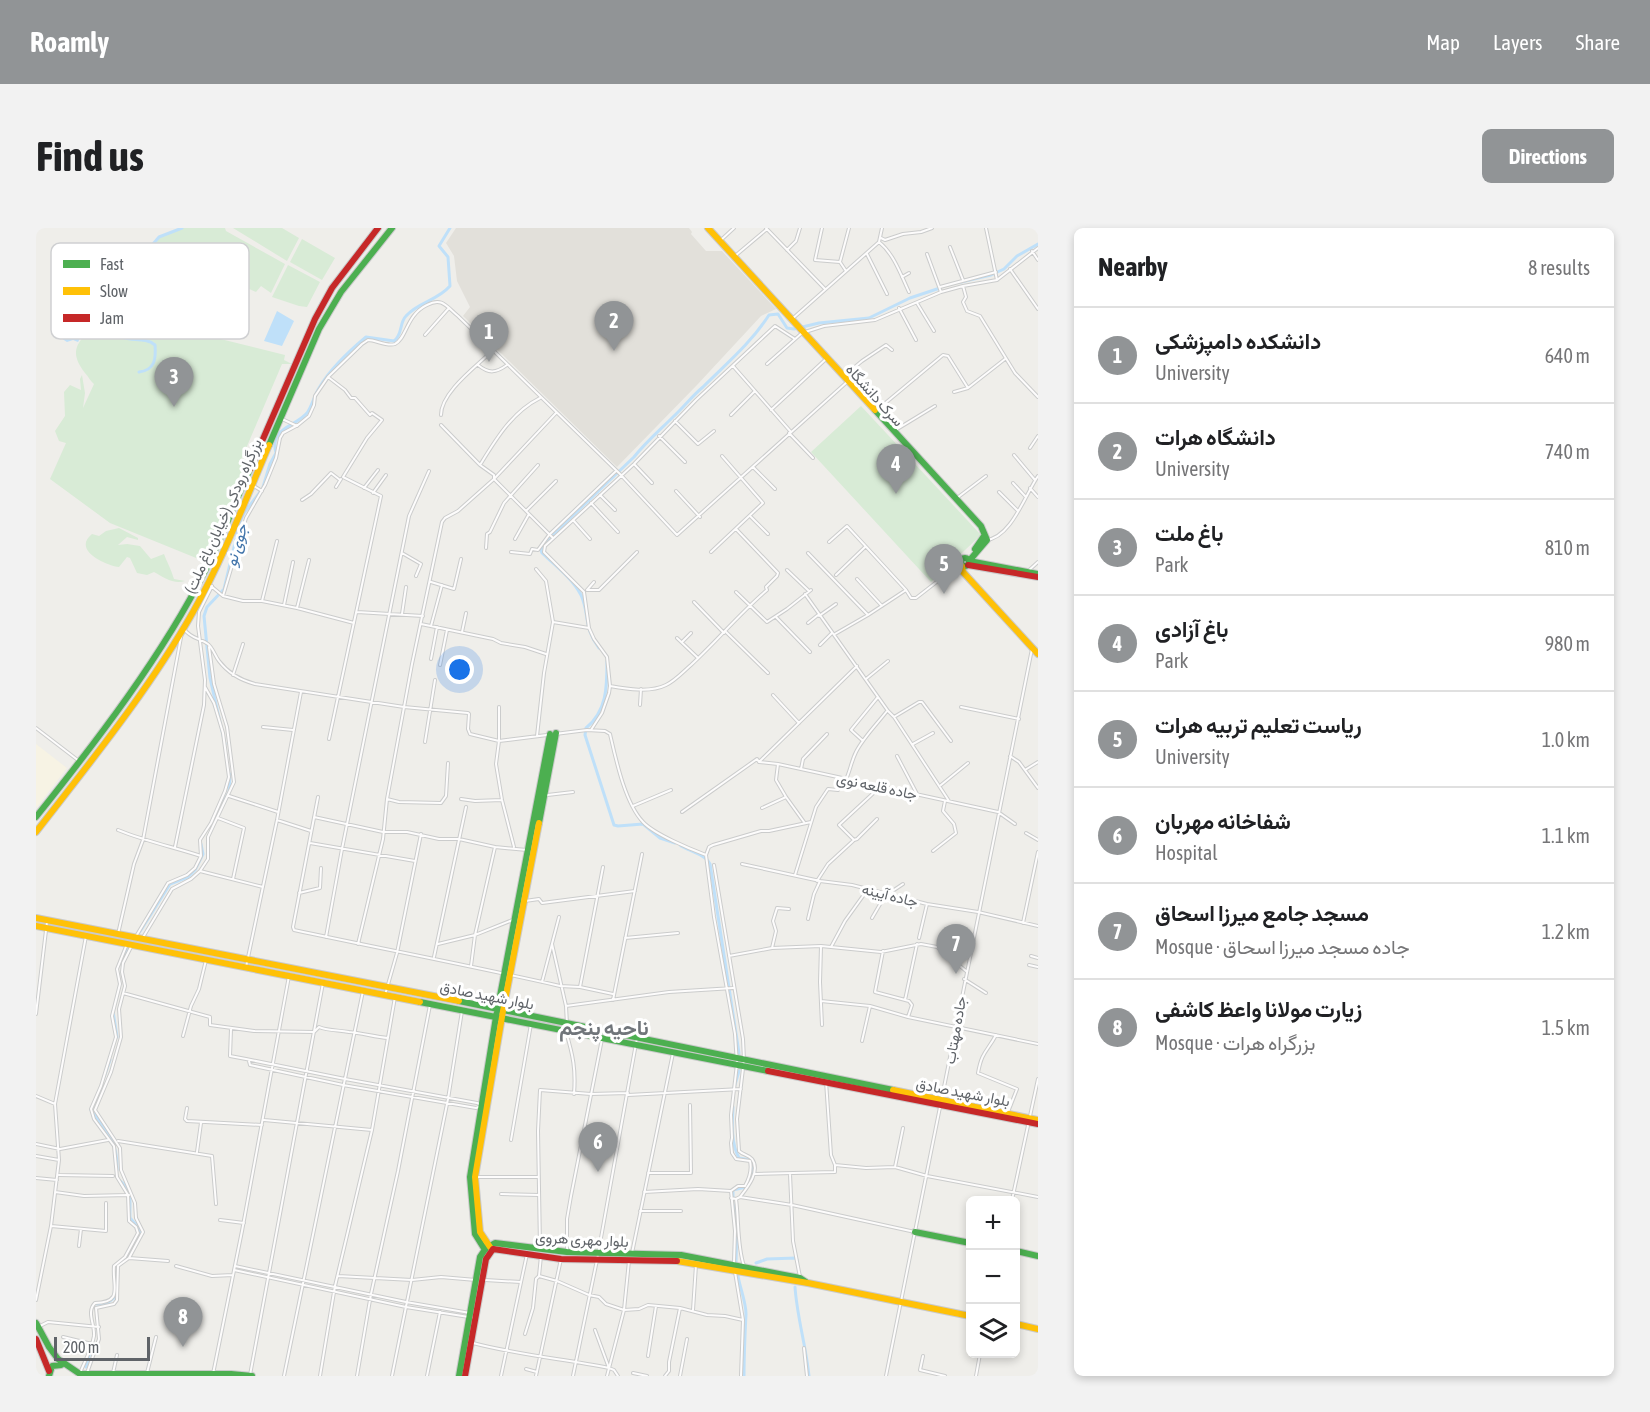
<!DOCTYPE html>
<meta charset="utf-8">
<style>
body{margin:0;font-family:"Asap Condensed",Vazirmatn,sans-serif;background:#f2f2f2;color:#202124}
.controls{position:absolute;right:18px;bottom:18px;display:grid;overflow:hidden;border-radius:9px;box-shadow:0 3px 9px #0003}
.controls button{width:54px;height:54px;display:grid;place-items:center;padding:0;border:0;border-bottom:2px solid #e0e0e0;background:#fff;color:#202124;font:30px sans-serif}
.scale{position:absolute;left:18px;bottom:15px;width:96px;box-sizing:border-box;padding-left:6px;border:3px solid #5f6368;border-top:0;font-size:16px;line-height:21px;white-space:nowrap;color:#5f6368;-webkit-text-stroke:4px #fff;paint-order:stroke}
.you{position:absolute;left:424px;top:442px;width:21px;height:21px;margin:-15px;border:4px solid #fff;border-radius:50%;background:#1a73e8;box-shadow:0 0 0 9px #1a73e833}
.badge{display:grid;place-items:center;width:39px;height:39px;border-radius:50%;background:#919496;color:#fff;font-size:20px;font-weight:700}
.pin{position:absolute;translate:-50% -50px;filter:drop-shadow(0 2px 3px #0008)}
.pin::after{content:'';position:absolute;top:32px;width:21px;height:18px;background:inherit;clip-path:polygon(0 0,100% 0,50% 100%)}
.list{margin:0;padding:0;list-style:none}
h2{display:flex;justify-content:space-between;align-items:center;height:78px;margin:0;padding:0 24px;font-size:26px}
h2 small{font-size:20px;font-weight:400;color:#757577}
.list li{display:grid;grid-template-columns:39px 1fr auto;gap:18px;align-items:center;box-sizing:border-box;height:96px;padding:0 24px;border-top:2px solid #e0e0e0}
.list b{display:block;font-size:22px;white-space:nowrap}
.list p{margin:0;font-size:20px;white-space:nowrap;color:#757577}
.list em{font-size:20px;font-style:normal;color:#757577}
.icon{flex:none;width:33px;height:33px;fill:none;stroke:currentColor;stroke-width:2;stroke-linecap:round;stroke-linejoin:round}
.map{position:relative;flex:none;width:1002px;height:1148px;overflow:hidden;border-radius:9px}
header{display:flex;align-items:center;gap:36px;box-sizing:border-box;height:84px;padding:0 30px;background:#919496;color:#fff}
header strong{font-size:28px}
nav{display:flex;gap:33px;margin-inline-start:auto;font-size:21px}
.intro{display:flex;align-items:center;justify-content:space-between;box-sizing:border-box;height:144px;padding:0 36px}
h1{margin:0;font-size:42px}
.button{padding:15px 27px;border-radius:9px;background:#919496;color:#fff;font-size:21px;font-weight:700}
main{display:flex;gap:36px;padding:0 36px}
aside{flex:1;background:#fff;border-radius:9px;box-shadow:0 3px 9px #0003}
.map>svg:first-child{display:block}
</style>
<header>
<strong>Roamly</strong>
<nav><a>Map</a><a>Layers</a><a>Share</a></nav>
</header>
<div class="intro"><h1>Find us</h1><a class="button">Directions</a></div>
<main>
<div class="map">
<svg width="1002" height="1148" viewBox="0 0 1002 1148">
<rect width="100%" height="100%" fill="#efeeea"/>
<path fill="#f7f3e4" d="M0,516L31,540L1,579L0,578Z"/>
<path fill="#e2e0da" d="M420,0H653L656,4L655,6L670,23H686L740,81L725,88L661,157L581,239L427,88L434,79L421,53L418,28L410,15Z"/>
<path fill="#d8ebd6" d="M147,0H189L190,3L249,36L235,65L225,58L220,64L211,60L213,53L192,37C175,43 158,51 149,66L147,61L137,60C128,71 116,81 106,91L132,98L136,96L140,100L249,127L248,132L256,136H246L206,230L215,234L170,334L74,295L14,251L30,215L23,213L19,203L29,188L28,164L34,157L45,162L44,151L46,147L49,165L47,180L58,156C54,153 53,149 49,145C38,130 36,121 49,107L44,86L46,81L54,80L67,93L83,102L91,87L100,89L97,87C99,79 104,73 112,71L114,66H110V59C127,43 124,37 118,17L124,9Z
M197,0H246L263,10L251,33Z
M266,11L299,30L286,52L254,34Z
M252,37L284,54L271,79L263,78L236,69Z
M825,178L945,307L895,354L775,224Z
M83,300L102,310V312L91,309L82,317L91,316L104,318L115,331L128,326C131,334 135,341 138,351L149,353C138,357 127,349 118,344L111,347L101,345L94,330L91,329L83,339C69,337 36,322 56,306L63,308L70,303Z"/>
<path fill="#bfe0f9" d="M241,83L258,93L246,118L228,113Z
M26,91L42,96L43,101L48,103L42,114L37,112L31,114L20,107L21,100L19,99L21,94H26Z"/>
<g fill="none" stroke-linecap="round" stroke-linejoin="round">
<path stroke="#bfe0f9" stroke-width="3" d="M925,54L955,47L968,41L981,28L1002,16
M103,144C119,142 120,131 119,117C106,106 87,118 81,102L84,98C96,97 94,89 99,80C105,70 109,73 108,58L121,46L122,31L117,16L123,9L146,0
M227,259L234,236L240,225C233,200 259,199 271,185C276,178 278,168 283,160C295,140 312,124 330,109L358,113C367,106 363,95 370,88C382,74 401,73 414,58L412,29L403,18L414,0
M563,420C547,399 554,387 545,367C537,351 519,337 506,325L505,322L507,316L598,229C610,214 624,202 637,189C648,179 656,168 667,159C690,136 715,115 733,87L742,86L751,100L758,101L783,95L833,90L874,70L904,60
M571,433C571,459 571,483 550,500L549,507L578,597L582,598L607,596L624,610L639,615
M189,516L174,450L168,388L171,379L188,361L204,294L208,285L224,264
M178,590L193,564L194,546
M645,618C654,623 670,627 674,636L703,825
M87,728L105,702L134,656L152,649L159,642L167,626L165,616
M77,783L81,809
M68,849L74,832
M698,860L703,843
M55,882C72,903 82,915 81,942
M83,952C98,964 93,973 94,990L104,1001L103,1008L95,1021
M697,969V962L710,959C715,951 718,942 715,932L703,930C695,916 696,895 697,879
M697,976L701,995L700,1034
M720,1035L731,1031L760,1030L761,1032
M702,1048C704,1060 710,1074 710,1086C709,1106 708,1127 708,1148
M759,1059C761,1089 770,1118 773,1148
M61,1076L71,1075L78,1070L79,1053
M50,1139L55,1120"/>
<defs>
<path id="street" d="M730,0L789,61
M786,0L779,32L804,34
M950,0L961,52
M845,10L849,12L867,6L885,4L896,0
M685,12L698,0
M843,14C858,26 865,47 873,64
M914,19L927,52
M751,22L760,13L764,0
M996,23L1002,32
M831,26L851,66
M891,26L905,64
M699,28L731,1
M974,41L1002,81
M810,43L804,34L813,0
M866,49L873,45
M927,58L930,69L927,74L931,83L944,88L979,145L1002,169
M904,59L960,44
M881,75L898,103
M863,80L880,112
M755,92L843,14L846,0
M389,107L413,80
M731,136L766,105L788,98L839,92L905,64L927,58L961,52L1002,20
M442,137C453,146 460,145 471,137
M697,138L755,204
M808,148L826,133L850,117L856,122
M292,149L309,162L315,170H319L334,187L336,185L346,192L331,210L307,249L345,268L293,511
M918,164L932,160L969,131
M735,182L790,131
M841,182L907,127L912,128L932,160
M405,187C405,164 441,138 456,123
M695,187L719,163
M244,190L261,198
M639,193L662,216L678,203
M405,197L444,237L458,247V251L517,310
M858,203L899,178
M753,205L777,230
M623,208L649,234
M994,220L1002,208
M978,227L999,252
M598,236L616,255
M444,237C460,211 476,184 504,170
M717,239L739,261
M977,255L989,268
M216,257L226,263
M300,259L305,251
M328,260L342,242
M994,260L1002,269
M640,263L664,289
M963,264L982,283
M337,265L350,247
M564,267L579,282
M921,270L950,248
M266,272L275,266L295,245L304,252
M555,275L582,304
M490,283L520,253
M715,289L732,306
M537,292L554,311
M479,311L493,286
M950,312C975,310 989,267 1002,248
M793,314L811,298L870,362
M450,320L451,306L454,304L468,275L502,237
M475,324L494,326L496,321L502,322L513,307L580,243
M675,324L727,275L686,228
M366,325L385,336L380,348
M772,325L832,387
M500,341L510,353L517,394L508,445L501,508
M751,342L773,363
M991,344L1002,334
M800,347L829,319
M821,351L846,378
M395,354L418,361L425,331
M175,358L187,368L207,373H226L261,380L318,395
M551,362L558,354
M552,362H563L601,324
M700,364L731,394L751,381L775,362
M769,366L852,483L858,489L913,573
M187,368L210,290L229,257L240,230L244,210L247,205L262,197L273,188L278,177L279,168L292,149L326,116L332,112C340,112 351,119 359,116C371,110 370,87 391,77C406,69 410,78 422,88L584,246L641,307L811,154
M226,373L241,313
M658,374L688,405
M248,377L257,334
M261,380L273,332
M321,384L387,388
M366,386L370,359
M783,388L800,376
M740,389L774,424
M517,394L553,400
M772,395L782,387
M385,396L457,411L465,415L489,419L510,426
M395,398L406,357
M148,401C155,411 164,410 172,416C177,420 179,428 183,433C192,445 204,452 219,456L368,479L432,485L433,486L432,501L434,506L463,513L551,502L569,503L574,506C580,532 589,575 607,594C618,606 654,621 670,627
M689,403L732,445
M426,404L430,385
M799,406L832,387L870,362L875,370H880L925,335
M641,410L662,430
M646,414L655,405
M784,417L796,405
M395,431L401,399
M404,437L411,402
M197,447L207,416
M830,451L852,433
M574,458C591,461 614,465 630,457C639,453 647,444 655,437C681,413 704,385 731,362L730,359L741,348L742,345L700,301
M737,467L763,495
M604,477L605,461
M463,479V513L460,536L466,572L478,619
M925,479L983,491
M858,489L883,474H886L915,513
M227,499L257,502
M0,500L43,533
M555,502L566,485L573,465L574,458L571,429L558,411L553,400L548,364L508,324L509,318L598,236L660,172L739,98L759,111
M827,513L815,502L842,469
M389,514L399,452
M877,516L897,505
M861,528L881,566
M974,528L983,534L1002,560
M723,534L821,438
M742,536L740,552L750,569L768,594
M765,541L767,531L791,506
M989,542L1002,534
M905,557L932,535
M193,568L242,584
M503,568L537,564
M282,569L257,699L258,702C347,721 436,738 524,758L544,759L577,766
M351,571L363,574L405,575L410,568L412,535
M425,571L439,573L466,572
M597,578L635,562
M726,580L750,569
M646,584L721,531L723,534L742,536L962,584L979,596
M278,589L347,604H371L403,611H423L459,619L491,622
M182,590L208,600L197,651
M841,591L821,611L818,612L803,597L844,559
M241,592L275,603
M82,602C109,613 137,619 165,628
M990,605L1002,612
M274,615L379,633
M139,619L168,477L169,452L162,398L163,384L176,358
M897,623L920,605L918,596L907,583L909,573
M706,636L784,653L816,657L891,676L942,684L1002,698
M678,637L707,811L708,832L701,891L703,923C707,927 713,927 716,931C725,943 711,960 704,969
M164,643L227,659
M759,647L780,579L792,561L802,562C814,551 813,538 820,524C827,510 841,496 851,483
M781,653L792,636L817,613
M263,665L284,660L285,640
M852,666L867,656
M489,673L503,671L506,675L599,663
M836,690L850,666
M772,691L778,666L784,653
M987,695L1002,624
M82,706L98,636L107,612L146,404
M290,709L306,621L373,288L393,243
M99,710L132,655L151,647L159,640L165,628L164,612L175,595L189,563L193,549L187,505L178,475L169,459
M589,710L642,705
M883,710L891,676
M106,711L136,661L155,651L164,643L172,631V609L198,554L191,499L178,456L173,419
M322,716L347,611L351,571L376,436L406,294L409,290L422,283L458,251L520,185
M402,716L439,707L479,691
M516,716L530,778L531,796
M785,718L784,754L786,797
M795,719L809,693L832,661
M736,720L740,703L737,693L741,680L753,681
M847,723L839,764L873,773L876,777L872,789
M693,728L736,720L785,718L845,724L885,716L901,719L930,743
M995,728L1002,730
M398,729L430,579
M993,737L1002,739
M435,738L439,707L459,619
M210,739L241,592L265,464
M928,751L950,765
M506,754L523,689
M544,759L567,639
M87,765L174,789V797L218,803L278,804L283,799C293,803 302,802 313,804C326,805 339,809 352,810
M349,767L361,725L385,606
M577,772L606,626
M869,772L881,716
M785,773L834,778L872,789L1002,816
M530,778L633,764L697,760
M0,786L11,694
M195,801L194,828L210,831L309,851L441,875L450,879
M530,804C537,827 540,842 538,866
M960,807C951,824 946,823 942,845L981,861L972,884
M147,808L155,778L163,761L170,732
M826,813L834,778
M213,833L214,837L307,857L440,880L445,878
M790,853L795,927L799,937L830,940L859,939L891,948L1002,969
M592,867L705,861
M0,868L19,876
M151,880L149,891L151,893L226,897
M228,892L336,902
M475,912L495,796
M82,913L176,928L180,976
M0,916L24,921L72,912
M161,924L165,895
M0,928L23,932
M859,939L867,900
M612,945H655L654,877
M719,946L799,944V937
M754,946L757,1013L764,1049
M23,947L77,948
M439,949H502
M0,950L21,952
M19,964L48,968L93,967
M608,964L662,961L695,963
M465,966L503,967
M695,970L700,971L704,969L756,977L879,1004
M700,971C703,992 701,1018 708,1038
M976,972L1002,851
M604,983H645
M184,992L208,995
M15,998L70,1003V975
M43,1018L45,1001
M504,1019L502,903L504,862L555,866L592,865
M531,1024V991L535,968L566,811
M596,1025L637,825
M93,1030L107,1004L100,990L99,975L85,942L84,920L59,882L75,844L85,809L83,781L89,758L86,744L87,735L96,717
M698,1035L699,1003L695,963L702,958H709C713,951 716,942 714,933L700,931L696,925L695,915L696,910L695,887L701,836L699,806L678,689L670,627L673,619L677,617L725,603H733L775,594
M140,1038L176,1048L197,1047
M199,1038L370,1074L434,1085
M198,1042L370,1079L439,1090
M699,1044L707,1092L705,1148
M302,1048L376,1052L405,1049L440,1052
M503,1048L505,1028
M449,1052L485,1054
M0,1072L15,998L23,932L19,876L50,708
M657,1082L660,1037
M4,1098L12,1094L63,1099
M559,1102L573,1140
M489,1106L497,1080L500,1051L503,1048L521,1053L553,1067L563,1069L570,1076L588,1082L603,1081L612,1077L644,1080L671,1087L689,1088L707,1092
M27,1109L56,1116
M437,1115C482,1127 528,1131 573,1140L578,1142L582,1148
M768,1120L771,1148
M612,1128L620,1078
M887,1128L884,1142L909,1148
M490,1141L501,1144
M44,1145C49,1133 56,1120 58,1108C59,1096 50,1084 59,1075C88,1074 76,1059 78,1038L89,1029L102,1005L100,999L93,993L92,967L81,949L78,918L58,891L55,881L65,858L80,809L76,788L84,756L81,741L91,716
M51,1145L63,1111L60,1080L78,1076L81,1072L82,1038L93,1030L132,1033
M77,1145L81,1127
M111,1145L120,1109
M597,1145L611,1148
M177,1146L206,1003L253,748
M214,1147L287,755
M248,1148L327,763
M284,1148L299,1058L336,902L359,769
M321,1148L335,1066L362,943L394,777
M356,1148L412,871L426,783
M391,1148L404,1084
M465,1148L491,1026
M500,1148L525,1031
M537,1148L561,1032L601,810
M571,1148L588,1082L593,1033
M629,1148L633,1143V1134L644,1080
M644,1148L651,1111
M850,1148L996,421
M940,1148L944,1126"/>
<path id="fast" d="M839,182L945,298L951,312L933,333L1002,346
M233,217L283,101L305,64L356,0
M939,321L948,308
M925 334a4 4 0 1 1 8 0a4 4 0 1 1-8 0Z
M0,589C60,514 127,427 170,341C186,309 199,274 214,241
M503,595L520,505
M423,773L857,862
M384,774L732,843
M879,1004L934,1015
M449,1022L439,1006L434,949L460,789L514,506
M980,1023L1002,1028
M0,1095L13,1119L22,1131L44,1146H195L216,1148
M13,1148L16,1138L25,1137
M423,1148L444,1029L450,1020L459,1015L531,1024L645,1027L764,1050L770,1054"/>
<path id="slow" d="M672,0L839,182
M926,338L927,344L1002,426
M0,604C55,533 113,462 157,384C187,331 209,273 233,217
M0,690L423,773
M0,698L384,774
M857,862L1002,892
M454,1019L444,1004L439,949L467,783L503,595
M641,1033L772,1055L934,1088
M980,1096L1002,1101"/>
<path id="jam" d="M214,241L279,91L296,60L342,0
M932,337L1002,349
M732,843L1002,896
M0,1111L13,1143
M429,1148L450,1031L457,1021L525,1031L641,1033"/>
</defs>
<use href="#street" stroke="#cbcccc" stroke-width="4"/>
<use href="#fast" stroke="#cacacb" stroke-width="8"/>
<use href="#slow" stroke="#cacacb" stroke-width="8"/>
<use href="#jam" stroke="#cacacb" stroke-width="8"/>
<use href="#street" stroke="#fdfcfc" stroke-width="2"/>
<use href="#fast" stroke="#4caf50" stroke-width="6"/>
<use href="#slow" stroke="#ffc107" stroke-width="6"/>
<use href="#jam" stroke="#c62828" stroke-width="6"/>
</g>
<g text-anchor="middle" dominant-baseline="central" stroke-width="6" stroke-linejoin="round" paint-order="stroke">
<g font-size="15" fill="#5f6368" stroke="#fff">
<text transform="translate(839 167) rotate(48)">سرک دانشگاه</text>
<text transform="translate(187 288) rotate(-66)">بزرگراه رودکی (خیابان باغ ملت)</text>
<text transform="translate(841 558) rotate(12)">جاده قلعه نوی</text>
<text transform="translate(854 667) rotate(14)">جاده آیینه</text>
<text transform="translate(451 767) rotate(11)">بلوار شهید صادق</text>
<text transform="translate(919 802) rotate(-80)">جاده مهتاب</text>
<text transform="translate(927 864) rotate(11)">بلوار شهید صادق</text>
<text transform="translate(546 1011) rotate(3)">بلوار مهری هروی</text>
</g>
<g font-size="16" font-style="italic" fill="#4174aa" stroke="#fff">
<text transform="translate(200 317) rotate(-74)">جوی نو</text>
</g>
<g font-size="21" font-weight="bold" fill="#70757a" stroke="#fff">
<text x="568" y="799">ناحیه پنجم</text>
</g>
</g>
<rect x="15" y="15" width="198" height="96" rx="9" fill="#fff" stroke="#cfd0d2" stroke-width="1.5"/>
<rect x="27" y="32" width="27" height="8" fill="#4caf50"/>
<rect x="27" y="59" width="27" height="8" fill="#ffc107"/>
<rect x="27" y="86" width="27" height="8" fill="#c62828"/>
<g font-size="16" fill="#5f6368">
<text x="64" y="42">Fast</text>
<text x="64" y="69">Slow</text>
<text x="64" y="96">Jam</text>
</g>
</svg>
<div class="controls">
<button>+</button>
<button>−</button>
<button><svg class="icon" aria-label="layers" viewBox="0 0 24 24"><path d="M12 4l9 5-9 5-9-5zM3 14l9 5 9-5"/></svg></button>
</div>
<div class="scale">200 m</div>
<div class="you"></div>
<div class="pin badge" style="left:453px;top:134px">1</div>
<div class="pin badge" style="left:578px;top:123px">2</div>
<div class="pin badge" style="left:138px;top:179px">3</div>
<div class="pin badge" style="left:860px;top:266px">4</div>
<div class="pin badge" style="left:908px;top:366px">5</div>
<div class="pin badge" style="left:562px;top:944px">6</div>
<div class="pin badge" style="left:920px;top:746px">7</div>
<div class="pin badge" style="left:147px;top:1119px">8</div>
</div>
<aside>
<h2>Nearby<small>8 results</small></h2>
<ul class="list">
<li><span class="badge">1</span><div><b>دانشکده دامپزشکی</b><p>University</p></div><em>640 m</em></li>
<li><span class="badge">2</span><div><b>دانشگاه هرات</b><p>University</p></div><em>740 m</em></li>
<li><span class="badge">3</span><div><b>باغ ملت</b><p>Park</p></div><em>810 m</em></li>
<li><span class="badge">4</span><div><b>باغ آزادی</b><p>Park</p></div><em>980 m</em></li>
<li><span class="badge">5</span><div><b>ریاست تعلیم تربیه هرات</b><p>University</p></div><em>1.0 km</em></li>
<li><span class="badge">6</span><div><b>شفاخانه مهربان</b><p>Hospital</p></div><em>1.1 km</em></li>
<li><span class="badge">7</span><div><b>مسجد جامع میرزا اسحاق</b><p>Mosque · جاده مسجد ميرزا اسحاق</p></div><em>1.2 km</em></li>
<li><span class="badge">8</span><div><b>زیارت مولانا واعظ کاشفی</b><p>Mosque · بزرگراه هرات</p></div><em>1.5 km</em></li>
</ul>
</aside>
</main>
